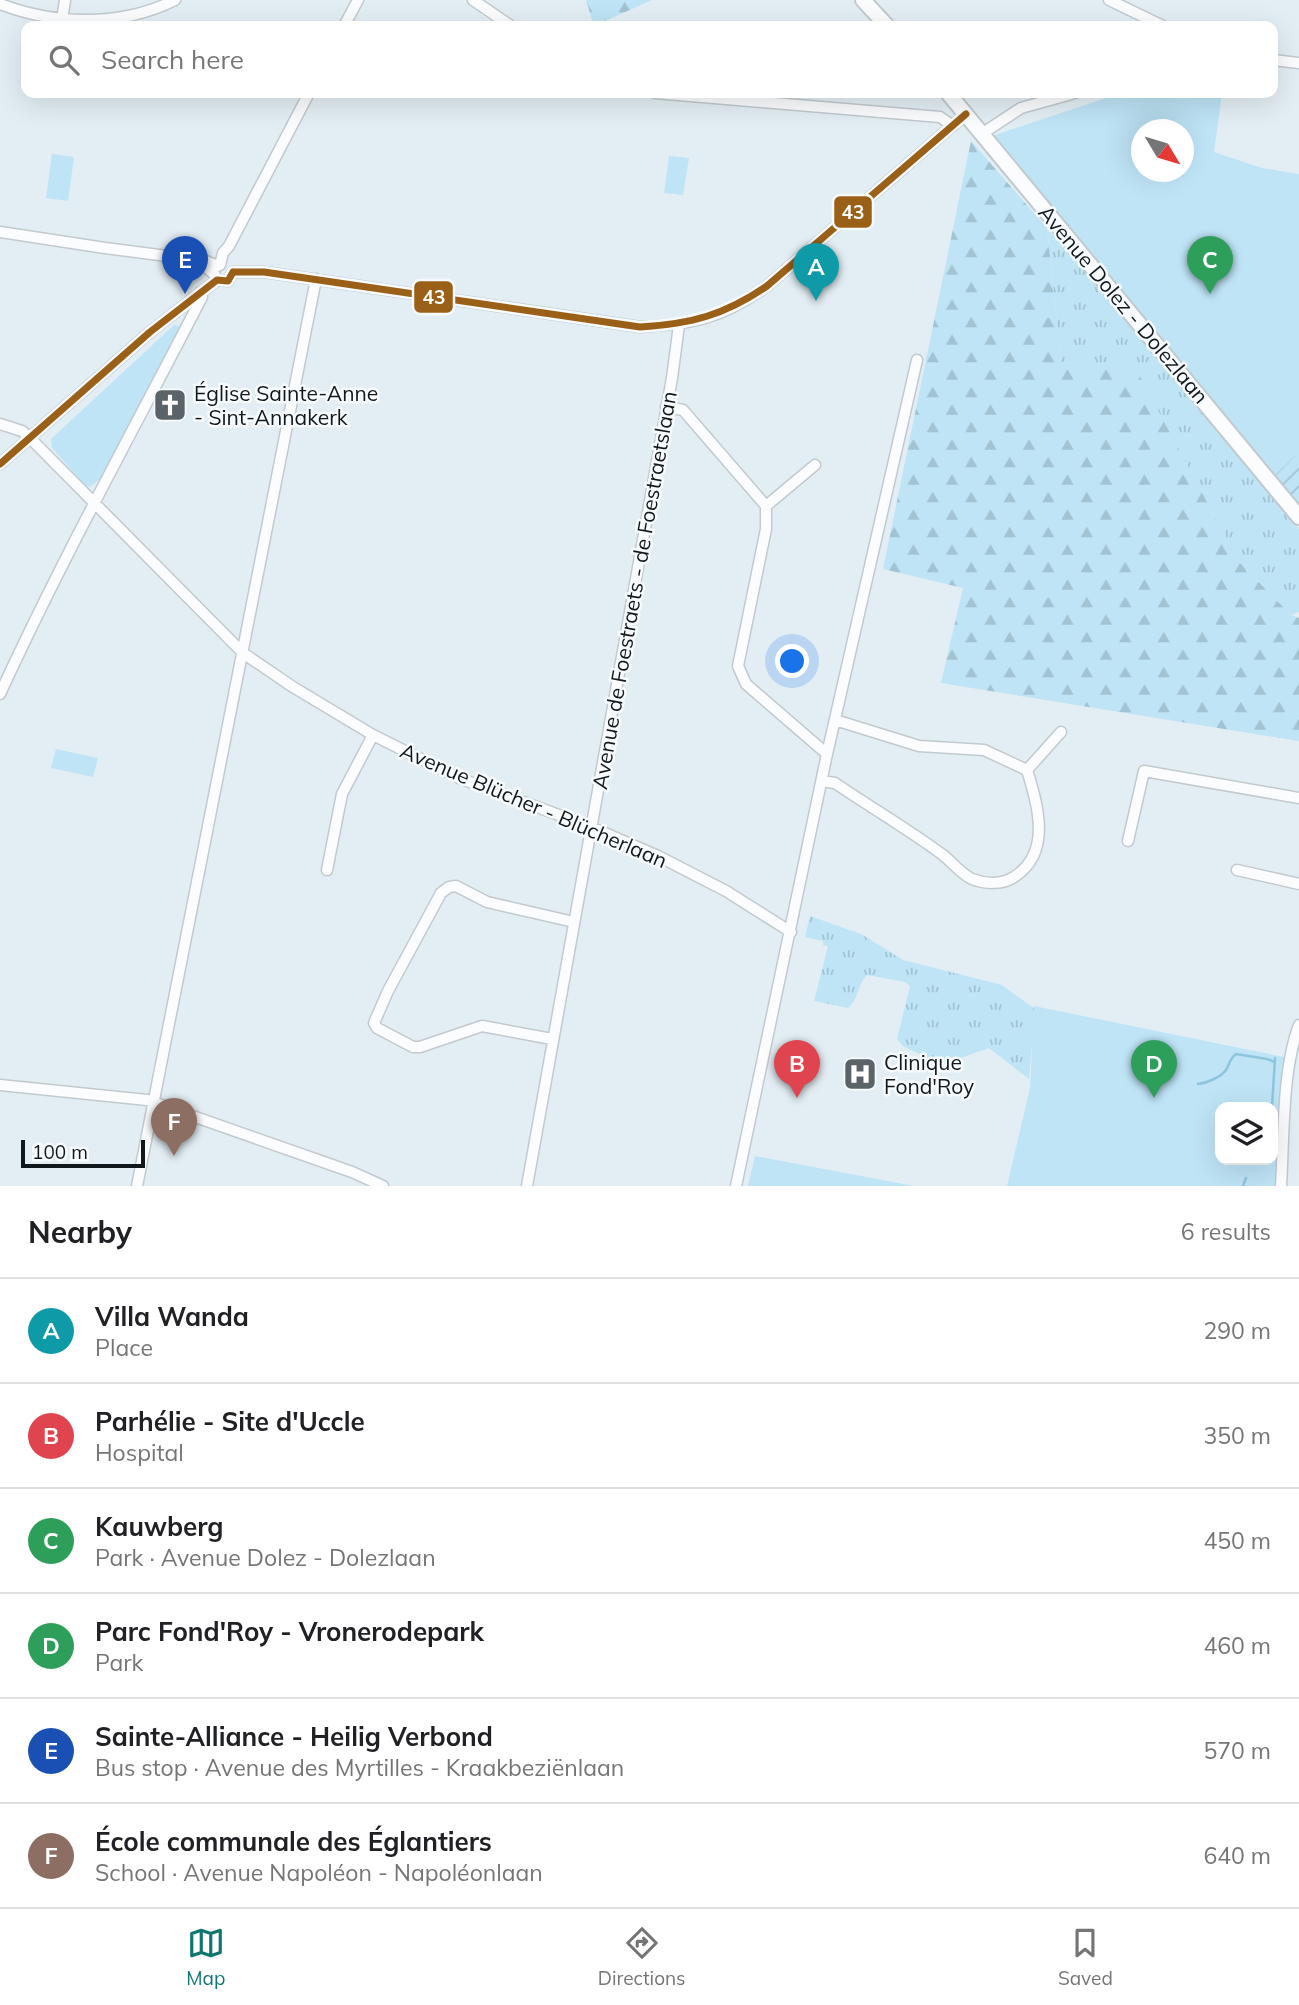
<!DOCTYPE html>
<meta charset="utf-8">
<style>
body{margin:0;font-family:Mulish,sans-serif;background:#f6f6f6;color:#202124}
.controls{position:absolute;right:21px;bottom:21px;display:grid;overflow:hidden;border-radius:14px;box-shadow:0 7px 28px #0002}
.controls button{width:63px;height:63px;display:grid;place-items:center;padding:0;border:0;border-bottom:2px solid #e0e0e0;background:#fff;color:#202124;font:35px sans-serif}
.compass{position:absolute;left:1131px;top:119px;width:63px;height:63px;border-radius:50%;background:#fff;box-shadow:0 7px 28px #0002;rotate:128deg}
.scale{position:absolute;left:21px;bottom:18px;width:124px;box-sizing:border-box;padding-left:7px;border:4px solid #10181b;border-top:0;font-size:19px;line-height:24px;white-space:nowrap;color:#10181b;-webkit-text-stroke:5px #f7fbfd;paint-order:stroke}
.you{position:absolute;left:793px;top:662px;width:24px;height:24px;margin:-18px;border:5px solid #fff;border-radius:50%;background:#1a73e8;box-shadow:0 0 0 10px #1a73e833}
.badge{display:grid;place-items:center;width:46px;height:46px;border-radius:50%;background:#0f766e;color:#fff;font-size:23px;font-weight:700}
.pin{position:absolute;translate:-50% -58px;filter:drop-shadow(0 2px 4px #0008)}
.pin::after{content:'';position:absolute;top:37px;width:24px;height:21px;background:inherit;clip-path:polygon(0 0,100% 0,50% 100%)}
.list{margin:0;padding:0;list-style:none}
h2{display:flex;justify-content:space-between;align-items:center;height:91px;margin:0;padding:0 28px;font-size:30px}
h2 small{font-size:23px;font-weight:400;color:#757577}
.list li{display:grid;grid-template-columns:46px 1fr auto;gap:21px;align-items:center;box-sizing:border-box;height:105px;padding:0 28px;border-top:2px solid #e0e0e0}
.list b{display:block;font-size:26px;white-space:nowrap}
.list p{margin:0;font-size:23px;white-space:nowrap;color:#757577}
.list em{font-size:23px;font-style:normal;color:#757577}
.icon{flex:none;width:38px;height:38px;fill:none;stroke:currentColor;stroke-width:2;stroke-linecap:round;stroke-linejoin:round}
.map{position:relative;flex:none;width:1299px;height:1186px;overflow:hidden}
.search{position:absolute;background:#fff;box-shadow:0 7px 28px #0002;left:21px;right:21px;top:21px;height:77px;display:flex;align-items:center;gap:18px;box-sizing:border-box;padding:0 24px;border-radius:14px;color:#757577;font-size:26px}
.sheet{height:721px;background:#fff}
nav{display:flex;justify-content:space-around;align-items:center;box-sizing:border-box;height:98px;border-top:2px solid #e0e0e0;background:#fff;font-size:19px;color:#757577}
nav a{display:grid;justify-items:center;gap:4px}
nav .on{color:#0f766e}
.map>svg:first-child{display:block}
</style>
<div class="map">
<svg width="1299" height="1186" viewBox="0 0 1299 1186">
<defs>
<pattern id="grass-tufts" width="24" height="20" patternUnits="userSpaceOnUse" patternTransform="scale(1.75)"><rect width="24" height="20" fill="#bee4f6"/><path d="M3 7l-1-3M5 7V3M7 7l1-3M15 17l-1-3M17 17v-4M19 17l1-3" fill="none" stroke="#a2c3d2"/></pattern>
<pattern id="forest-firs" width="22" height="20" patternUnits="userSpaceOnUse" patternTransform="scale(1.75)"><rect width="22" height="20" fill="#bee4f6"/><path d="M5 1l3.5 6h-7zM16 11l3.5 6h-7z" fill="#a2c3d2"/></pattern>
<pattern id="garden-furrows" width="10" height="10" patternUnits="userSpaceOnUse" patternTransform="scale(1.75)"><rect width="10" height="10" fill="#bee4f6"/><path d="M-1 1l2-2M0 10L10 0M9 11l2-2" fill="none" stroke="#a2c3d2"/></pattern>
</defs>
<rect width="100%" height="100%" fill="#e3eef4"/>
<path fill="url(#grass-tufts)" d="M1047,228L1165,365L1299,529V612L1291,615L1239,562L1134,366L1061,362Z
M810,916L861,934L903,960L1002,985L1035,1009L1029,1079L989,1048L941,1065L903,1046L897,1039L910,986L905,982L867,975C857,985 859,999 848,1008L814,1001L828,946L823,945V941L805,937Z"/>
<path fill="url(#forest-firs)" d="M586,0H652L594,26Z
M971,141L1047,228L1061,362L1134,365L1239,562L1291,615L1299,618V741L941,683L963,588L883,569Z"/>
<path fill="#bee4f6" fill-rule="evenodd" d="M1121,93H1222L1214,152L1262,168L1299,174V511L989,137ZM1142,130H1184V172H1142Z
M52,154L74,157L68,201L46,198Z
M669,156L689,158L683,195L664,193Z
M174,325L179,326V329L100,479L90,487L85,485L52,448L51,439Z
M56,749L98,758L93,777L51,768Z
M1034,1006L1284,1057L1276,1186H1007L1030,1088ZM1220,1107H1273V1160H1220Z
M755,1156L914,1186H748Z"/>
<path fill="url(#garden-furrows)" d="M1295,456L1299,459V511L1271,479Z"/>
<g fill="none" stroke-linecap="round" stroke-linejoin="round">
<path stroke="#8ec5de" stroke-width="2.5" d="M1198,1084C1207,1083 1221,1077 1226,1070C1230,1064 1229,1059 1236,1054L1267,1059L1275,1062
M1272,1107L1275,1058
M1253,1164L1255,1160
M1243,1186L1246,1178"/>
<defs>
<path id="street" d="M473,0L511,26
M1109,0L1163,26
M0,4C55,25 121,27 175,0
M62,20L65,0
M344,26L358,0
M1273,60L1299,63
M655,93L940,117L953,126
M983,133L1021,108L1075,93
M0,232L105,248L206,261L218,266
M199,261L215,275
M220,265L223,253L229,246L309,93
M233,272H264L640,327C694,324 723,318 767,286L966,114
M666,407L683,410L766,506V529L738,666L746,684L827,754
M0,424L22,431L30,438L243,653L293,687L373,735L459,778L591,827L658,856L726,891L791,932
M0,464L150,332L217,280L228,281L233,272
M766,506L815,465
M0,694C62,559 134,429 202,297L200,292
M1027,770L1061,732
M822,781L835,783C870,807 908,829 943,855C952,862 961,874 972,879C985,884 1002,885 1014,877C1052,853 1038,806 1027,770L984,750L919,746L835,720
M1128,841L1144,771L1299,798
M327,870L342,794L373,735
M1237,870L1299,884
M552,1039L482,1026L420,1047H413L377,1028L374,1023L388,991L441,893L449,887L456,886L487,902L574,922
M0,1085L147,1100L352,1172L383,1186
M137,1186L316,279
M527,1186L672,378L679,325
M736,1186L827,754L917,360
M1281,1186C1284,1137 1282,1070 1299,1025"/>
<path id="secondary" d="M863,0L887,26
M948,93L1299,517"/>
</defs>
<use href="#street" stroke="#c2cacf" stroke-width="13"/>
<use href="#secondary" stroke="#c2cacf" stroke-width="18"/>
<use href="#street" stroke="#fbfcfd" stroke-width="10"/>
<use href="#secondary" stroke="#fbfcfd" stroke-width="14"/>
<defs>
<path id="bus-1" d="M233,272H264L640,327C691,324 725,315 767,286L966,114
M0,464L150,332L217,280L228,281L233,272"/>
</defs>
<use href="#bus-1" stroke="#f7fbfd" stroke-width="12"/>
<use href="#bus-1" stroke="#9b6018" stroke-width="7"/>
</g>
<defs>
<symbol id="church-square" viewBox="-11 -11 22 22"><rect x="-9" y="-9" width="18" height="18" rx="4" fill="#5a6367" stroke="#f7fbfd"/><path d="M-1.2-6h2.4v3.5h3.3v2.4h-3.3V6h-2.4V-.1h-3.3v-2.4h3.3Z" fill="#fff"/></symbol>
<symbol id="hospital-square" viewBox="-11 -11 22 22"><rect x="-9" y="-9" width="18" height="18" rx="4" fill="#5a6367" stroke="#f7fbfd"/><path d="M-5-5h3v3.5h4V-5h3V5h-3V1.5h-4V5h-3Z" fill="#fff"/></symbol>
</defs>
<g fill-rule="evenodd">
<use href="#church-square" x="151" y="386" width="38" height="38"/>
<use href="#hospital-square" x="841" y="1055" width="38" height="38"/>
</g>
<g text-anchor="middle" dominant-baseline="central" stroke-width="5" stroke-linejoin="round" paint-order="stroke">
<g font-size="21" fill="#10181b" stroke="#f7fbfd">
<text transform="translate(1124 304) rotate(50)">Avenue Dolez - Dolezlaan</text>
<text transform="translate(634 590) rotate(-80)">Avenue de Foestraets - de Foestraetslaan</text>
<text transform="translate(534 805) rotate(23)">Avenue Blücher - Blücherlaan</text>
</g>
<g font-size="21" fill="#10181b" stroke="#f7fbfd" text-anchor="start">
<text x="194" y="393">Église Sainte-Anne<tspan x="194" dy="24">- Sint-Annakerk</tspan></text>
<text x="884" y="1062">Clinique<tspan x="884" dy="24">Fond'Roy</tspan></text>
</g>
</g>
<g stroke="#f7fbfd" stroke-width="2.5">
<rect x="833" y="195" width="40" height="34" rx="7" fill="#9b6018"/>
<rect x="413" y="280" width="41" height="34" rx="7" fill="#9b6018"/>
</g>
<g font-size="19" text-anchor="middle" font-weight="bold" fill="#fff">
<text x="853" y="219">43</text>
<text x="434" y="304">43</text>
</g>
</svg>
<div class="controls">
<button><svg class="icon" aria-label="layers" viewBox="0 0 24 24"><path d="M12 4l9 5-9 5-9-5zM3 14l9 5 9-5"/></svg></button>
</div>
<svg class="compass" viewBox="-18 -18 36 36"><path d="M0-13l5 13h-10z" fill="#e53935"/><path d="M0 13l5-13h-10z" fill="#757577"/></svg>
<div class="scale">100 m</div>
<div class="you"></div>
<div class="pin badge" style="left:816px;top:301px;background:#0f9aa8">A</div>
<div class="pin badge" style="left:797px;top:1098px;background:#e0444e">B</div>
<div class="pin badge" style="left:1210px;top:294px;background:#2e9e5b">C</div>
<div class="pin badge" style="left:1154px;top:1098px;background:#2e9e5b">D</div>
<div class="pin badge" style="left:185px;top:294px;background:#1a4fb4">E</div>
<div class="pin badge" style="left:174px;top:1156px;background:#8d6e63">F</div>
<div class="search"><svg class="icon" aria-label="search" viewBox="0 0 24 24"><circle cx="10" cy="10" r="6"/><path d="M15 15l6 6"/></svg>Search here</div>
</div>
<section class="sheet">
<h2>Nearby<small>6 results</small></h2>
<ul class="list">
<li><span class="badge" style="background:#0f9aa8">A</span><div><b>Villa Wanda</b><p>Place</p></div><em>290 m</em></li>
<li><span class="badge" style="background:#e0444e">B</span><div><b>Parhélie - Site d'Uccle</b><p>Hospital</p></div><em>350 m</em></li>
<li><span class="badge" style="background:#2e9e5b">C</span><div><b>Kauwberg</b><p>Park · Avenue Dolez - Dolezlaan</p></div><em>450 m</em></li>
<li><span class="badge" style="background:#2e9e5b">D</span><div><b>Parc Fond'Roy - Vronerodepark</b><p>Park</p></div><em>460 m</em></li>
<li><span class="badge" style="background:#1a4fb4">E</span><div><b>Sainte-Alliance - Heilig Verbond</b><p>Bus stop · Avenue des Myrtilles - Kraakbeziënlaan</p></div><em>570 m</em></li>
<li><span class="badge" style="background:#8d6e63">F</span><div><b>École communale des Églantiers</b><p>School · Avenue Napoléon - Napoléonlaan</p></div><em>640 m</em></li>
</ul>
</section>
<nav>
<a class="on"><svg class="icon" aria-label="map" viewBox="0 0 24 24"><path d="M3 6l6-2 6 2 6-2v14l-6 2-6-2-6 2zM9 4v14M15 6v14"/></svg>Map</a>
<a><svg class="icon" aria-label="directions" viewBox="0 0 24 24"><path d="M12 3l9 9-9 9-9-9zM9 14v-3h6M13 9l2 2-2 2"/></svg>Directions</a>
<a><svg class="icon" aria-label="saved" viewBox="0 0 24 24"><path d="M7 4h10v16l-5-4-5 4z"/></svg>Saved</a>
</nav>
